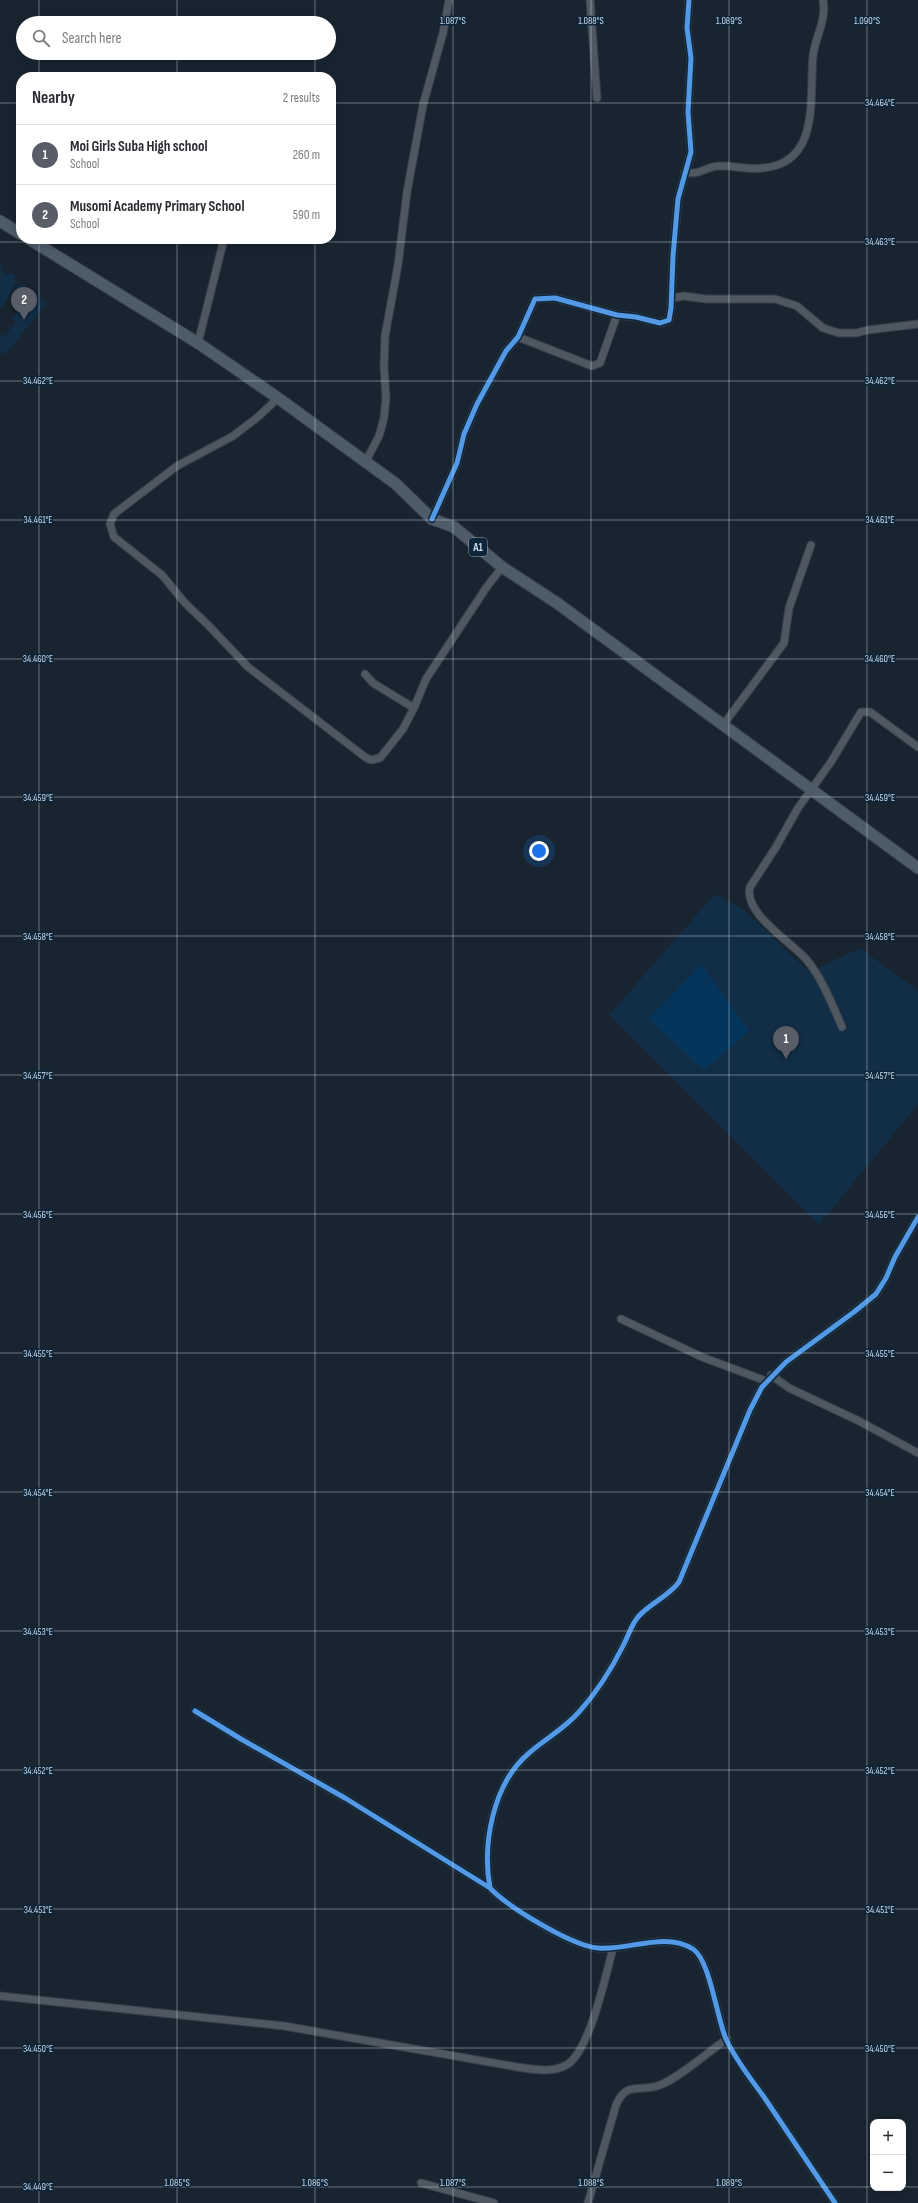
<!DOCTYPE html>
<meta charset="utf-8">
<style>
body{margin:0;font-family:"Sofia Sans Condensed",sans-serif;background:#f2f2f3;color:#2b2b33}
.controls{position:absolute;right:12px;bottom:12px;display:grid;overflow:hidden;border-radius:8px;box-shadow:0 2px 10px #0003}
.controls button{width:36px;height:36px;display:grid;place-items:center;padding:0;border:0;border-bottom:1px solid #e1e1e2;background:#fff;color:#2b2b33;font:20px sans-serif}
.you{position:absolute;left:539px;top:851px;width:14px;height:14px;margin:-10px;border:3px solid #fff;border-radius:50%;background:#1a73e8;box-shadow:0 0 0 6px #1a73e833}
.badge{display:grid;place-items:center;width:26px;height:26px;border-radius:50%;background:#585d68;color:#fff;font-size:13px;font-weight:700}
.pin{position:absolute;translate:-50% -33px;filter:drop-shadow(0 1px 2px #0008)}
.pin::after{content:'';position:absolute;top:21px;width:14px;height:12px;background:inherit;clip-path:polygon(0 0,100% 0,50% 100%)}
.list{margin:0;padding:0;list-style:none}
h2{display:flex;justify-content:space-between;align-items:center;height:52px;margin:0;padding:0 16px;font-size:17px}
h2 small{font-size:13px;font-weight:400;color:#7c7c81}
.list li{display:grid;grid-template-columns:26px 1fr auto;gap:12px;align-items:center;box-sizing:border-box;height:60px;padding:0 16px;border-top:1px solid #e1e1e2}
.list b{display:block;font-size:15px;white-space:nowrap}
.list p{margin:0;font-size:13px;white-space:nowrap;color:#7c7c81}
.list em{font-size:13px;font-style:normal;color:#7c7c81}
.icon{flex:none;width:22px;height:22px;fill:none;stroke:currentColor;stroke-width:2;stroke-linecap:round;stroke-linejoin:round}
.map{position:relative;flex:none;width:918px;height:2203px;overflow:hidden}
.search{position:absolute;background:#fff;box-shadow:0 2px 10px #0003;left:16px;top:16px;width:320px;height:44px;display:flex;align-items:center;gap:10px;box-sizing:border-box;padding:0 14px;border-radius:22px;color:#7c7c81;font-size:15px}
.panel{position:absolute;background:#fff;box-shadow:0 2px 10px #0003;left:16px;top:72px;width:320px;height:172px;border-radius:16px}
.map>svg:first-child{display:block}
</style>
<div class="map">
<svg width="918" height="2203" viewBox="0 0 918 2203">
<rect width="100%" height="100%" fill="#182530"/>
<path fill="#122e46" d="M0,266L3,267L1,271L8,275L10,272L16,275L14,279L17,281L2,308L0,306Z
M21,282L47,303L5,355L0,351V335L4,337L16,322L12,318L22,306L27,310L30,305L13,293Z
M715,894L743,909L809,972L860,948L918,991V1104L819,1225L609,1015Z"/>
<path fill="#05355a" d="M701,964L749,1031L704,1070L648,1019Z"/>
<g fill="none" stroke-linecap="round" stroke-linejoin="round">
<defs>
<path id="minor" d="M590,0L597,98
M685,172C699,176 705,167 718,166C733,165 748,170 763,168C821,163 809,97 813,56C815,37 827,20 823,0
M672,298L684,296L706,299H775L797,306L823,328L839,333H856L868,330L918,324
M518,337L592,366L600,363L617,315
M198,343L224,239
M278,398L259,416L233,436L177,466L114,514L110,524L114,537L162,575L185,603L208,625L248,667L365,757L371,760L380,758L403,729L414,708
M366,461L379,436L384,418L386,398L384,367L385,336L398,265L407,192L423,105L443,33L449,0
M432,519L457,463L464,434L477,404L506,351L518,337L535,299L555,298L617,315L636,317L660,323L669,320L671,308L673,256L678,199L691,152L688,112L691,58L687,28L689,0
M365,674L373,683L414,708L426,679L486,588L502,567
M723,725L784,643L789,608L811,545
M842,1027C832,1004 822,978 806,959C790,941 743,913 750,887L776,847L798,808L831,762L861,712H870L918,747
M621,1319L702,1357L766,1381
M771,1375L789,1388L859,1421L918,1453
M195,1711L241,1739L345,1798L490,1888C508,1907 572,1946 598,1948C628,1951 665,1931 693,1949C710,1960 717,2019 726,2039C736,2061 752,2080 766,2100C789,2134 812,2169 835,2203
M490,1888C482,1844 493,1784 528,1754C545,1739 564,1729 579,1712C597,1692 611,1670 623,1646C628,1637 631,1625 638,1617C650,1603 668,1597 679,1582L750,1410L762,1387L786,1362L854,1312L876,1294L886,1278L895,1257L918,1217
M0,1996L284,2026L517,2067C533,2069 553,2074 568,2064C590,2049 606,1975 613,1948
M421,2183L494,2203
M588,2203L616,2105C627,2080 639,2093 660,2085C679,2078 708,2052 727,2039"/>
<path id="trunk" d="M0,221L21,234
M29,239L198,343L278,398L396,484L432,519L454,527L502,567L557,603L918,868"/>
</defs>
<use href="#minor" stroke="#37404a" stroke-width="9"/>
<use href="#trunk" stroke="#37404a" stroke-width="13"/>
<use href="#minor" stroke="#4f5861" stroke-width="7"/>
<use href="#trunk" stroke="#4e5c68" stroke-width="11"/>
<defs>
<path id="cycleway" d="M432,519L457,463L464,434L477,404L506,351L518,337L535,299L555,298L617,315L636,317L660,323L669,320L671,308L673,256L678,199L691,152L688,112L691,58L687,28L689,0
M195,1711L241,1739L345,1798L490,1888C508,1907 572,1946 598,1948C628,1951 665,1931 693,1949C710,1960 717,2019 726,2039C736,2061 752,2080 766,2100C789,2134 812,2169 835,2203
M490,1888C482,1844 493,1784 528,1754C545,1739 564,1729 579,1712C597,1692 611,1670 623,1646C628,1637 631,1625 638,1617C650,1603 668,1597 679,1582L750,1410L762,1387L786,1362L854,1312L876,1294L886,1278L895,1257L918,1217"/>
</defs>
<use href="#cycleway" stroke="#0e263a" stroke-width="8"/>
<use href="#cycleway" stroke="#5399e6" stroke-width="5"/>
</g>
<path fill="none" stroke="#cddbe9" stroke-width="1" stroke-opacity="0.45" d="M39,0V23M177,0V23M315,0V23M453,0V2203M591,0V2203M729,0V2203M867,0V2203M39,53V77M177,53V77M315,53V77M0,103H21M331,103H918M39,239V2203M177,239V2203M315,239V2203M0,242H918M0,381H918M0,520H918M0,659H918M0,797H918M0,936H918M0,1075H918M0,1214H918M0,1353H918M0,1492H918M0,1631H918M0,1770H918M0,1909H918M0,2048H918M0,2187H873M903,2187H918"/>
<g text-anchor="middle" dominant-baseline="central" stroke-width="3" stroke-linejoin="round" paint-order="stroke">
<rect fill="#0e263a" stroke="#94a5b4" stroke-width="1" x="469" y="538" width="18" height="18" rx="3"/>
<g font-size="11" font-weight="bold" fill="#cddbe9">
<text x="478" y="547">A1</text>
</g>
</g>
<g font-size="10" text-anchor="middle" fill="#cddbe9" stroke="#0e263a" stroke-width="3" stroke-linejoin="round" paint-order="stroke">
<text x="453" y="24">1.087°S</text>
<text x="591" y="24">1.088°S</text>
<text x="729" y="24">1.089°S</text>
<text x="867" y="24">1.090°S</text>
<text x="880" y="106">34.464°E</text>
<text x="880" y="245">34.463°E</text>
<text x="880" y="384">34.462°E</text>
<text x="38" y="384">34.462°E</text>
<text x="880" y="523">34.461°E</text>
<text x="38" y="523">34.461°E</text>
<text x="880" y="662">34.460°E</text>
<text x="38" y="662">34.460°E</text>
<text x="880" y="801">34.459°E</text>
<text x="38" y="801">34.459°E</text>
<text x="880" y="940">34.458°E</text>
<text x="38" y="940">34.458°E</text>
<text x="880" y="1079">34.457°E</text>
<text x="38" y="1079">34.457°E</text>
<text x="38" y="1218">34.456°E</text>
<text x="880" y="1218">34.456°E</text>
<text x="38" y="1357">34.455°E</text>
<text x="880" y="1357">34.455°E</text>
<text x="38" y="1496">34.454°E</text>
<text x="880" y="1496">34.454°E</text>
<text x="38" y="1635">34.453°E</text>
<text x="880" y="1635">34.453°E</text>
<text x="38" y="1774">34.452°E</text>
<text x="880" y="1774">34.452°E</text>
<text x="38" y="1913">34.451°E</text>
<text x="880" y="1913">34.451°E</text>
<text x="880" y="2052">34.450°E</text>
<text x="38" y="2052">34.450°E</text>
<text x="177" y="2186">1.085°S</text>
<text x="315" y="2186">1.086°S</text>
<text x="453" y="2186">1.087°S</text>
<text x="591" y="2186">1.088°S</text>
<text x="729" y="2186">1.089°S</text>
<text x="38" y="2190">34.449°E</text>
</g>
</svg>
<div class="controls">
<button>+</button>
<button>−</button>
</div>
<div class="you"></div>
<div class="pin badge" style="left:786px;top:1059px">1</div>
<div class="pin badge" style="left:24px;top:320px">2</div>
<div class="search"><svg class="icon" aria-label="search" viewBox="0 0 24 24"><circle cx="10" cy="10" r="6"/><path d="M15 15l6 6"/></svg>Search here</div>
<section class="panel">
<h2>Nearby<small>2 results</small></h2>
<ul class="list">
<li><span class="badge">1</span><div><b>Moi Girls Suba High school</b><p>School</p></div><em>260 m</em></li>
<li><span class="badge">2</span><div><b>Musomi Academy Primary School</b><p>School</p></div><em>590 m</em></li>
</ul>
</section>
</div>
